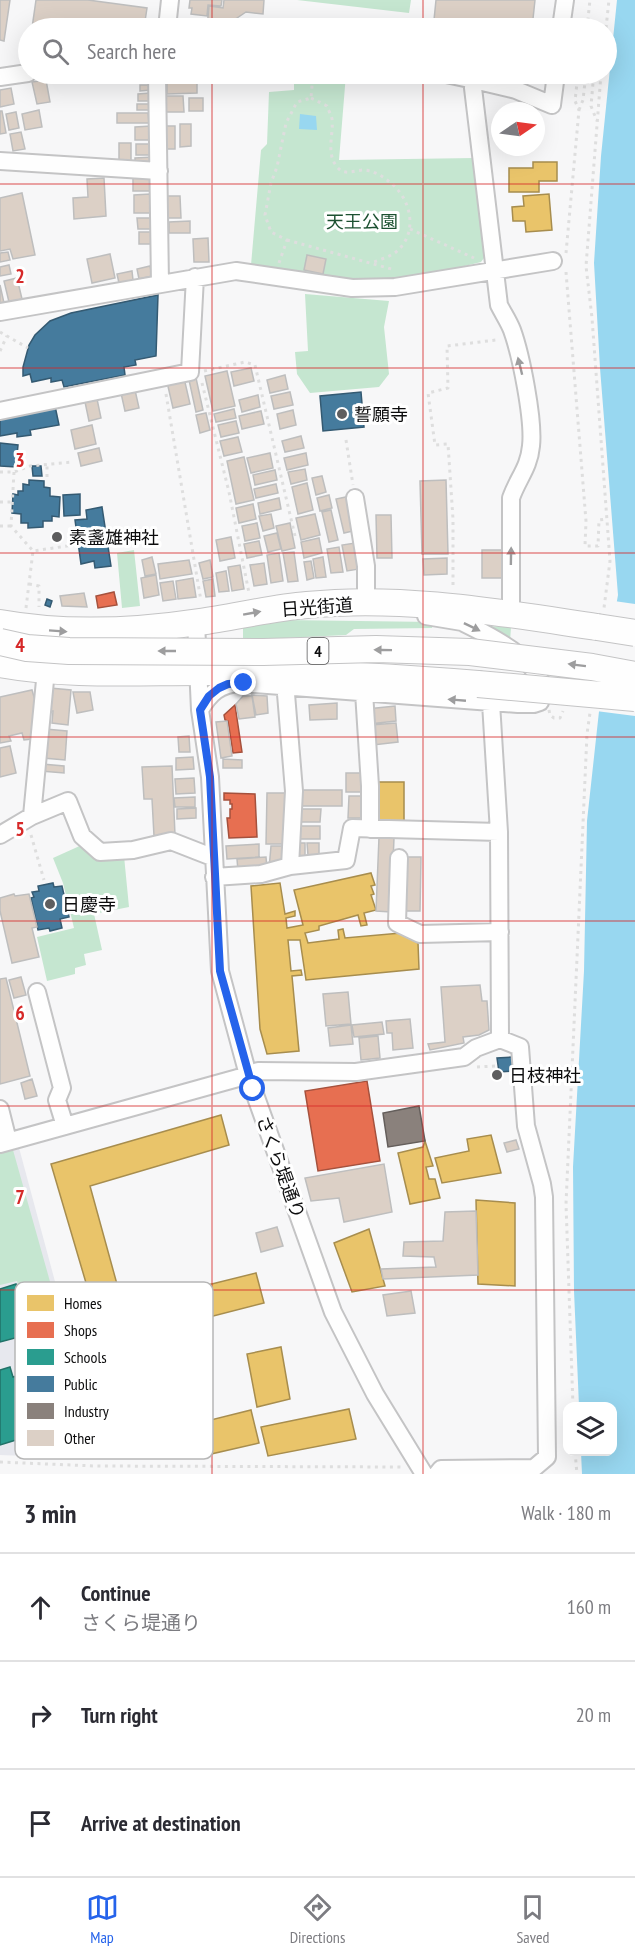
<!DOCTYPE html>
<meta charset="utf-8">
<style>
body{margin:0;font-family:"PT Sans Narrow","Noto Sans JP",sans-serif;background:#f7f7f7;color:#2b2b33}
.controls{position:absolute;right:18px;bottom:18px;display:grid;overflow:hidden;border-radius:12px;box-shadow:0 6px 24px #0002}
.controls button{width:54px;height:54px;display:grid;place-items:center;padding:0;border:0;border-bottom:2px solid #e1e1e2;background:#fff;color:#2b2b33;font:30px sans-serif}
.compass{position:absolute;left:491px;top:102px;width:54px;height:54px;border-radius:50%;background:#fff;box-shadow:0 6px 24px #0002;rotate:77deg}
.stop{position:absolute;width:18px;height:18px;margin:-14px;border:4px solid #2563eb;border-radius:50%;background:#fff}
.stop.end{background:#2563eb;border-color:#fff;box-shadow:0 2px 6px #0008}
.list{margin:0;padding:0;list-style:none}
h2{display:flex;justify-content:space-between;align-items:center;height:78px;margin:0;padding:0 24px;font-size:26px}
h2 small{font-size:20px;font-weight:400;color:#7c7c81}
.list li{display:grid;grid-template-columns:39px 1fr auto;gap:18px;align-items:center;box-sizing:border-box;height:108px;padding:0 24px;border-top:2px solid #e1e1e2}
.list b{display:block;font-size:22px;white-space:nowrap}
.list p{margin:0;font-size:20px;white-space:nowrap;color:#7c7c81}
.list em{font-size:20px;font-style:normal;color:#7c7c81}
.icon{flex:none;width:33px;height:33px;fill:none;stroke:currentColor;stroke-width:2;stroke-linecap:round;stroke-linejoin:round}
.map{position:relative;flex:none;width:635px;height:1474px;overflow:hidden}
.search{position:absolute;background:#fff;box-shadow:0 6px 24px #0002;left:18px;right:18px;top:18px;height:66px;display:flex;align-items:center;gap:15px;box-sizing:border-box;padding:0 21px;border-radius:33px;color:#7c7c81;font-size:22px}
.sheet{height:402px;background:#fff}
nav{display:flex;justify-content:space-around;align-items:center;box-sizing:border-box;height:84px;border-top:2px solid #e1e1e2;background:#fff;font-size:16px;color:#7c7c81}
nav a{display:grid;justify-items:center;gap:3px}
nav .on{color:#2563eb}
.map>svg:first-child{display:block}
</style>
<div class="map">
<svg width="635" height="1474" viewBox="0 0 635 1474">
<rect width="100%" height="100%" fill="#f7f7f8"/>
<path fill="#e7e8ee" d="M18,1144L78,1367L105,1360L101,1459L0,1455V1149Z"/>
<path fill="#c5e6d0" d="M297,0H411L409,13Z
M294,74H346L339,160L474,158L487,254L481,262L416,278L359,282L251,265L261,150L267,144L269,92L294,90Z
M305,294L389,301L384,327L389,374L379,387L310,393L297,374L295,352L308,351Z
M134,550L140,606L122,608L117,553Z
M285,620L433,622L432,628L354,629L346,635L243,640V626Z
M486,626L511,627L510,642Z
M84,844L124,856L129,907L94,914L102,950L84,954L86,965L75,968V974L47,981L37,937L74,928L63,883L53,858Z
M13,1150L83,1399L100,1395L99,1456L26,1453L25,1449L61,1440L17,1281L0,1285V1154Z"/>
<path fill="#98d7f0" d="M617,0H635V1474H582L581,1452H612V1406H579L574,1291L573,1167L584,971L587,821L602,684L618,595L600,368L594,263L601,156Z
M300,114L316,116L317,130L299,129Z"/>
<path fill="#f7f7f8" d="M614,601L635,604V716L596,711Z"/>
<path fill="#e9c46a" stroke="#a78d4e" stroke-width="1.5" d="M533,162H557V181H539V192H509V168H533Z
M549,194L552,230L526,232L525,221H513L512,207L524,206L523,196Z
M375,782H404V822H374Z
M371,873L375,885L371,886L374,894L371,895L376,910L364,913L367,925L361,926L358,915L319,926V930L305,933L308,943L339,939L338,930L343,929L345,938L401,933L418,943L419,969L306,980L300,940H288L291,971L301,970L302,975L292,976L299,1051L267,1054L260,1029L251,886L280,883L285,914L295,911V916L286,918L287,928L303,925L294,890Z
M221,1115L229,1145L90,1186L123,1306L256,1273L264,1303L104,1344L51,1164Z
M491,1135L501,1173L442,1183L435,1158L469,1151L467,1139Z
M425,1141L433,1166L426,1167L429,1179H435L440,1198L410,1204L398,1153L423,1147Z
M476,1200L515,1203V1286L478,1284Z
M369,1229L385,1286L352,1292L334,1243Z
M281,1347L290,1399L257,1407L247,1354Z
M349,1409L356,1439L268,1456L261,1427Z
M251,1410L259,1443L211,1454L208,1441L154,1453L147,1430L204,1415L207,1421Z"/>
<path fill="#e76f51" stroke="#a5513d" stroke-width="1.5" d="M114,592L117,605L98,608L96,596Z
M235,705L242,752L233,753L228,721L225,720L224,715Z
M224,793L255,794L257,837L229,838L227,818H230V809H232V804H230V800H224Z
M367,1081L380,1161L318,1171L305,1091Z"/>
<path fill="#2a9d8f" stroke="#217268" stroke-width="1.5" d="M16,1284L30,1334L0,1342V1289Z
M10,1367L13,1377L40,1370L59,1437L19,1448L16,1440L0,1445V1370Z"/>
<path fill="#457b9d" stroke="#345a72" stroke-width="1.5" d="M158,295L156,356L135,360L136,365L124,367L125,375L64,387L62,380L51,382V378L32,382L30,374L23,376V367L29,345L35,335L50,321L71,313Z
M361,392L364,427L323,431L320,396Z
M55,406L59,425L30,430L31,435L17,437V433L0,436V417Z
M0,443L18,445L16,467L0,466Z
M32,466H41L42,476H33Z
M29,480L44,481V487L50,488V496L60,497L59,517L52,516V521H43V527L28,528V523H21V514L12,513L13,494L18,495V491H23V484L29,485Z
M80,494V515L64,516L63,495Z
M102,507L111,566L95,568L94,561L81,564L75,520L87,519L86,510Z
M47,599L52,601L50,607L45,605Z
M53,883L54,887L62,886L69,917L60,919L62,928L50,931L49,928L38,930L31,898L34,897L32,892L39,891L38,886Z
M512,1057L513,1071L499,1072L497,1058Z"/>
<path fill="#8a817c" stroke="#645e5b" stroke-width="1.5" d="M419,1106L425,1141L388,1147L383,1113Z"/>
<path fill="#dcd0c6" stroke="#bebebe" stroke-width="1.5" d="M0,0H10L4,41L0,40Z
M36,0H88L147,8L144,28H32Z
M190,0H222L221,6L208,5L207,16L191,14L192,8H189Z
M224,0H264L263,14L246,12L231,22H219L218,28H207L209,6L223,8Z
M436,0H535L532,28H508L434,20Z
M140,74H151V81H140Z
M167,74H197V93L167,94Z
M504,74H528L527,78L504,77Z
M46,80L50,102L37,104L32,82Z
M140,85H151V90L140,91Z
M11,88L14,104L0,107V90Z
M150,93V101H138V94Z
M164,96H183L184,112H164Z
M189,98H203V111H189Z
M137,104H150V110H137Z
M39,110L42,127L25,130L22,114Z
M0,111H2L6,133L0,134Z
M16,112L19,128L9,130L6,114Z
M117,113H148L149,123H117Z
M180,124H191V146L180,147Z
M151,126V140H135V127Z
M163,126H175V149H163Z
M21,132L25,149L13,151L10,134Z
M119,143H131V163L119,164Z
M136,144H151L152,155H136Z
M153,157V165H135V158Z
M153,177V191H133V178Z
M104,178L106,216L74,219L73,198L88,197L87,179Z
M22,193L35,255L13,259L10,249L0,251V198Z
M150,194L151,213H134V195Z
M164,196H180L181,218H164Z
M137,218H153V229H138Z
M190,221V233H169V222Z
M139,232H152L153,244H139Z
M208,238L209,262H194L193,239Z
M8,252L10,260L0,262V253Z
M110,254L115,278L92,283L87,259Z
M307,255L326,259L323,274L304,270Z
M9,265L11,274L0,276V267Z
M150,266L152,276L139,279L137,269Z
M132,271L133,280L119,283L117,274Z
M17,278L22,299L9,302L4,281Z
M0,285L4,303L0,304Z
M251,368L254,381L234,386L231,372Z
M227,371L235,406L213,411L205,376Z
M285,375L288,389L270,393L267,380Z
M184,378L190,404L173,408L167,382Z
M196,378L203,410L196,412L189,380Z
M135,390L139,408L125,411L121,393Z
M290,392L293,405L274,409L271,396Z
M258,395L260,407L242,412L239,400Z
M97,399L101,418L89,421L85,402Z
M234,409L236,418L216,422L214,414Z
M293,410L296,425L280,429L277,414Z
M261,411L264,424L242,429L239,416Z
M206,413L210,430L200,433L196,415Z
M236,421L239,433L221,437L218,425Z
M92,425L96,444L75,449L71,430Z
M301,436L304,448L285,452L282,441Z
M238,437L242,452L224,456L220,441Z
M99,448L102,461L81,466L78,453Z
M270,453L273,468L251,473L247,458Z
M306,453L308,465L287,470L284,458Z
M244,457L254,500L236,504L227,461Z
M305,469L307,480L291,484L288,472Z
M275,470L277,480L255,485L253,475Z
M322,476L326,492L316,495L312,478Z
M446,480L448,554H422L420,481Z
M307,483L313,510L298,514L292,487Z
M276,484L278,493L256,498L254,489Z
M329,495L332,508L320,511L317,498Z
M346,497L353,531L344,533L336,499Z
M279,498L281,509L260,514L258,503Z
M253,504L256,519L239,523L236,508Z
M331,510L338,540L329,542L322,512Z
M271,514L274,528L263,531L259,516Z
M315,514L320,535L301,540L296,518Z
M376,515H391L392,558H377Z
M257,523L260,538L245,541L242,526Z
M290,523L295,548L282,551L276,526Z
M277,533L281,549L268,552L264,536Z
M231,537L235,558L220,561L216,540Z
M319,538L322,553L304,558L301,542Z
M259,541L262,555L247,558L244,544Z
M355,543L359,569L347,571L342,545Z
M339,547L343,572L331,573L327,549Z
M482,550H505L504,578H482Z
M294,552L298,581L288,582L283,553Z
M279,553L283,581L271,583L267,555Z
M152,557L156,574L145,576L142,560Z
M323,557L326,577L316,578L313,559Z
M447,558V574L424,575L423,559Z
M189,560L192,574L160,579L158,564Z
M210,560L213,577L203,579L199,563Z
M311,561L314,578L307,580L304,562Z
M264,563L267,584L254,586L250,565Z
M240,565L244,589L232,591L228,567Z
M226,571L229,591L219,592L216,573Z
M156,575L159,595L144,598L141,578Z
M193,578L196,597L178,599L176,581Z
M213,579L215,596L206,597L203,581Z
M173,581L176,599L163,601L160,583Z
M84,593L87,607L62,606L60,596Z
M50,688L71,690L68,725L52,723L53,711H48Z
M32,690L34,697L35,696L32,739L24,740L22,733L9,736L11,741L0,743V697Z
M73,692H90L93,710L77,713Z
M252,695L267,696L268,713L256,715Z
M243,696H252L255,717L239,719L236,704Z
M337,703V719L310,720L309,705Z
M395,706L396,721L369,724L367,709Z
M227,721L232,756L221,758L216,722Z
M396,723L398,742L373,745L371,725Z
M45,729L67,731L65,760L43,758Z
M189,736L190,752H179L178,737Z
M10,746L16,773L0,777V748Z
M193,757L194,769L176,770V758Z
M223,759L242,760V768H223Z
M42,764L64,766V773L41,771Z
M172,766L175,835L154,836L152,799H144L142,767Z
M346,773H364V792H346Z
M194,778L195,793L176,794L175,779Z
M300,790H342V806H300Z
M267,793H287L286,844H266Z
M349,796H364V818H348Z
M195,797V807H175L174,798Z
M196,808V818L177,819V809Z
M298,809H321L320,822H298Z
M297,826H320V839H297Z
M379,837L394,838L391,912L376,911Z
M294,843H305V858L294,857Z
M307,843H319V855H308Z
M259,844V857L227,859L226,846Z
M271,846H287L286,862L269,869Z
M266,857L267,869L238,871L237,859Z
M407,857H421L420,911H405Z
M14,894L15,896L29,894L37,927L32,928L39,957L12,963L0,911V898Z
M21,977L26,995L14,998L9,980Z
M6,978L30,1076L0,1084V979Z
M480,985L482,1001H487L489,1030L479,1035L463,1037L464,1043L430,1050L428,1044L445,1042L441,987Z
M348,992L351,1024L326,1026L323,994Z
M410,1019L413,1048L393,1050L392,1033H387L386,1021Z
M382,1022L384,1034L354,1037L352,1025Z
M351,1025L353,1044L330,1046L328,1028Z
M378,1036L380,1058L361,1060L359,1038Z
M32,1079L37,1096L25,1099L21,1083Z
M516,1140L519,1149L507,1152L504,1143Z
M384,1164L392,1212L344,1222L339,1198L311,1201L305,1178Z
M476,1211L478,1275L383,1279L381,1269L436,1267L434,1257L403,1256L404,1242L443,1241L445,1212Z
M277,1227L283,1246L261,1252L256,1233Z
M411,1291L415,1313L387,1316L383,1295Z"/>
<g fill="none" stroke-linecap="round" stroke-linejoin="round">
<defs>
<path id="minor" d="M167,28L170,0
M561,28L565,0
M157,74L160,284
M446,74L474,80
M0,77L28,73
M0,161L159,171
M0,312L236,271L352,288L395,287L553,261
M0,411L190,372L195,277
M355,498L366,566V603
M511,614V498C518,478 529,468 531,446C534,420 521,355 512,330C509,322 503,313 499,305L473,88L474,80L516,90L552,105L556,74
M196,622L200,710L210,777L220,971L248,1075L333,1312L375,1394L424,1474
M275,682L286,687V694L294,791L290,866
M364,692L370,786V829
M200,710C210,693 220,684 240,683L518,704H534L540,702C555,669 496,639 472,627L462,622L426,616
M32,816L46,670
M0,835L32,816L68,801L82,836L100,852L133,850L171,841L212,857
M399,858L397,923L420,934L500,932
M214,877L261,874L290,866L346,860L352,828L499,832
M37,992L62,1088L57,1100L65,1126
M0,1109L8,1141
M0,1144L238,1078L258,1071L356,1072L464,1057L476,1048L500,1039
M437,1474L441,1469L534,1468L547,1457L544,1197L542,1184L526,1126L520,1047L500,1039L499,832L491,703"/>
<path id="highway" d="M0,623C67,635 132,632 199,622C235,617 271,608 307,605C403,595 502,613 597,627
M0,664C71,677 147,671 219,672C306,672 392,677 478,684"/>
</defs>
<use href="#minor" stroke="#c4c4c5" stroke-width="20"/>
<use href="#highway" stroke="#c4c4c5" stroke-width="28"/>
<path stroke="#dedede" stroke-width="3" stroke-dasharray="3 4.5" stroke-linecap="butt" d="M587,28L590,0
M606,28L609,0
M601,74L586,266L592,318L610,561L604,608
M311,98L327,106C328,110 331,114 332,119C334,134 325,154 338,168C345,176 354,170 364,170C375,171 384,177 392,184C412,201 418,234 396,252C389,257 379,260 371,263
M579,110L583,100L585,82L593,83L591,106L597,121
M410,229L474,258
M287,240L395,270
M566,253L579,110L575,101L578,74
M279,263L287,240L271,232L265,215L271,183L277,167L286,123L297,102L311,98L313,74
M566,272L586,521L585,546H598L599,520L607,519
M0,332L28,348
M0,351L7,336
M204,371L245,362L255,365L295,536
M202,383L229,492L249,593
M166,394L201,601
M346,440L353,485
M0,472H14L30,466L73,462
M14,472L11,526L33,551
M47,477V465
M0,502H11
M0,526H10
M29,584L39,586V607
M453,585V519L448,444L435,445L428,393L448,388L447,346L496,340V338
M26,608L33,551L74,545
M31,835L44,880
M477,1067L496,1066
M573,1406L566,1204L587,734L590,713
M575,1452L577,1474
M0,1462L95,1466L403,1467"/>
<use href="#minor" stroke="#fefefe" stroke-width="16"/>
<use href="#highway" stroke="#fefefe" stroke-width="26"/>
<defs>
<path id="highway-bridge" d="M597,627L635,633
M0,642L27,648L69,651L263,652L376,649L470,652L592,667L635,675
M478,684L635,698"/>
</defs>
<use href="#highway-bridge" stroke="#c4c4c5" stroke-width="28" stroke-linecap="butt"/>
<path stroke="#dedede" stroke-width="3" stroke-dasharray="3 4.5" stroke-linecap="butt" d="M549,710L550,715L554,718H560L563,711"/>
<use href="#highway-bridge" stroke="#fefefe" stroke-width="26"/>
</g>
<defs><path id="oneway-solid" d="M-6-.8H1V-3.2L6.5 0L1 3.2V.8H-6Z" transform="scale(1.5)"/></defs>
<g fill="#9d9d9e">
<use href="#oneway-solid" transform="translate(520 366) rotate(-104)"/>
<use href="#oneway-solid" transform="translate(511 556) rotate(-89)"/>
<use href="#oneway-solid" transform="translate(252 613) rotate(-10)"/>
<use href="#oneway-solid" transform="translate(472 627) rotate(26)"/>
<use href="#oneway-solid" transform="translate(58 631) rotate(4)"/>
<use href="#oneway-solid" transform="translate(383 650) rotate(-179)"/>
<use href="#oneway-solid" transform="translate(167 651) rotate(-180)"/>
<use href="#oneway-solid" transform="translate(577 665) rotate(-173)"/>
<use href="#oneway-solid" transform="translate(457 700) rotate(-175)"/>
</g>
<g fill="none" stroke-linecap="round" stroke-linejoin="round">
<path stroke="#2563eb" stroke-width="8" d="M244,683L228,684L219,688L209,696L200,710L210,777L220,971L253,1089"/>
</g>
<path fill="none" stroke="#d62828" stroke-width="1.5" stroke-opacity="0.55" d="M212,0V28M423,0V28M212,74V1474M423,74V1474M0,184H635M0,368H635M0,553H635M0,737H635M0,921H635M0,1106H635M0,1290H635"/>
<g fill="#5e5e5f" stroke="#fff" stroke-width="2">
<circle cx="342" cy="414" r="6"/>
<circle cx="57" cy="537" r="6"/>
<circle cx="50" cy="904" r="6"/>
<circle cx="497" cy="1075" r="6"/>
</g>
<g text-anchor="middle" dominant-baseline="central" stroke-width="6" stroke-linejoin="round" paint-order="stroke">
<rect fill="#fff" stroke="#555556" stroke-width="1.5" x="307.5" y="638" width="21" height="26" rx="4.5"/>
<g font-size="16" font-weight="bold" fill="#0c0c0d">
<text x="318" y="651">4</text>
</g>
<g font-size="18" fill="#1c5131" stroke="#fff">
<text x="362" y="221">天王公園</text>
</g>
<g font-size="18" fill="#0c0c0d" stroke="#fff" text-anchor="start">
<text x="354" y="414">誓願寺</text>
<text x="69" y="537">素盞雄神社</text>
<text x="62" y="904">日慶寺</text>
<text x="509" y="1075">日枝神社</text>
</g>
<g font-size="18" fill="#0c0c0d" stroke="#fff">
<text transform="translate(317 607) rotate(-4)">日光街道</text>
<text transform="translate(281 1167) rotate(70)">さくら堤通り</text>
</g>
</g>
<rect x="15" y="1282" width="198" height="177" rx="9" fill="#fff" stroke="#b6b6b6" stroke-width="1.5"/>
<rect x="27" y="1295" width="27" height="16" fill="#e9c46a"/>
<rect x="27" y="1322" width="27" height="16" fill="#e76f51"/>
<rect x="27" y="1349" width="27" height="16" fill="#2a9d8f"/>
<rect x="27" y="1376" width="27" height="16" fill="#457b9d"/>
<rect x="27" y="1403" width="27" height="16" fill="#8a817c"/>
<rect x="27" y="1430" width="27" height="16" fill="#dcd0c6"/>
<g font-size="16" fill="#0c0c0d">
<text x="64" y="1309">Homes</text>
<text x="64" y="1336">Shops</text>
<text x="64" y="1363">Schools</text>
<text x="64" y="1390">Public</text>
<text x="64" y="1417">Industry</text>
<text x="64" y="1444">Other</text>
</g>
<g font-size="20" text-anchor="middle" font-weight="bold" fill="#d62828" stroke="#fff" stroke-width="6" stroke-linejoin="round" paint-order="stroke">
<text x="20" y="283">2</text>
<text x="20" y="467">3</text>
<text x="20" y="652">4</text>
<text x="20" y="836">5</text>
<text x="20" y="1020">6</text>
<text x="20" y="1204">7</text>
</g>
</svg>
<div class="controls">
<button><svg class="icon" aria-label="layers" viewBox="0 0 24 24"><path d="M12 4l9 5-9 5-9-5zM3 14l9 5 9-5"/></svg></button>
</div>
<svg class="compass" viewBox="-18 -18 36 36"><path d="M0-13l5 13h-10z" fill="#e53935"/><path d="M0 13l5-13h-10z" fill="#7c7c81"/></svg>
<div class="stop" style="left:253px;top:1089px"></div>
<div class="stop end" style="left:244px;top:683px"></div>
<div class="search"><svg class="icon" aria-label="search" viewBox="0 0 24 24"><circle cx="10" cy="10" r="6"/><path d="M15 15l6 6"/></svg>Search here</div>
</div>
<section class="sheet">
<h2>3 min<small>Walk · 180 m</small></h2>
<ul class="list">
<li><svg class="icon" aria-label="ahead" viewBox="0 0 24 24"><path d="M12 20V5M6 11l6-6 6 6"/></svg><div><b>Continue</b><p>さくら堤通り</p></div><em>160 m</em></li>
<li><svg class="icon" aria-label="right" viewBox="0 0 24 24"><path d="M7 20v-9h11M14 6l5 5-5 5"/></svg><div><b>Turn right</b></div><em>20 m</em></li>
<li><svg class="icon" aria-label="arrive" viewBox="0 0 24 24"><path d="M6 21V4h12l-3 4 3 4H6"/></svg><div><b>Arrive at destination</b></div></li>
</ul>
</section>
<nav>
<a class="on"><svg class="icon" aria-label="map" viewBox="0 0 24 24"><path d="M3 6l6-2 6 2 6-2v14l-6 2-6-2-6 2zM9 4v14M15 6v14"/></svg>Map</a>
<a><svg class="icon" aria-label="directions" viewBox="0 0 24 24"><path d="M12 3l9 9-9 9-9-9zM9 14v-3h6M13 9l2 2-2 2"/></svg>Directions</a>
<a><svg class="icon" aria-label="saved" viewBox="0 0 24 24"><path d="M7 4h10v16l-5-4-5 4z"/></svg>Saved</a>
</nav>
